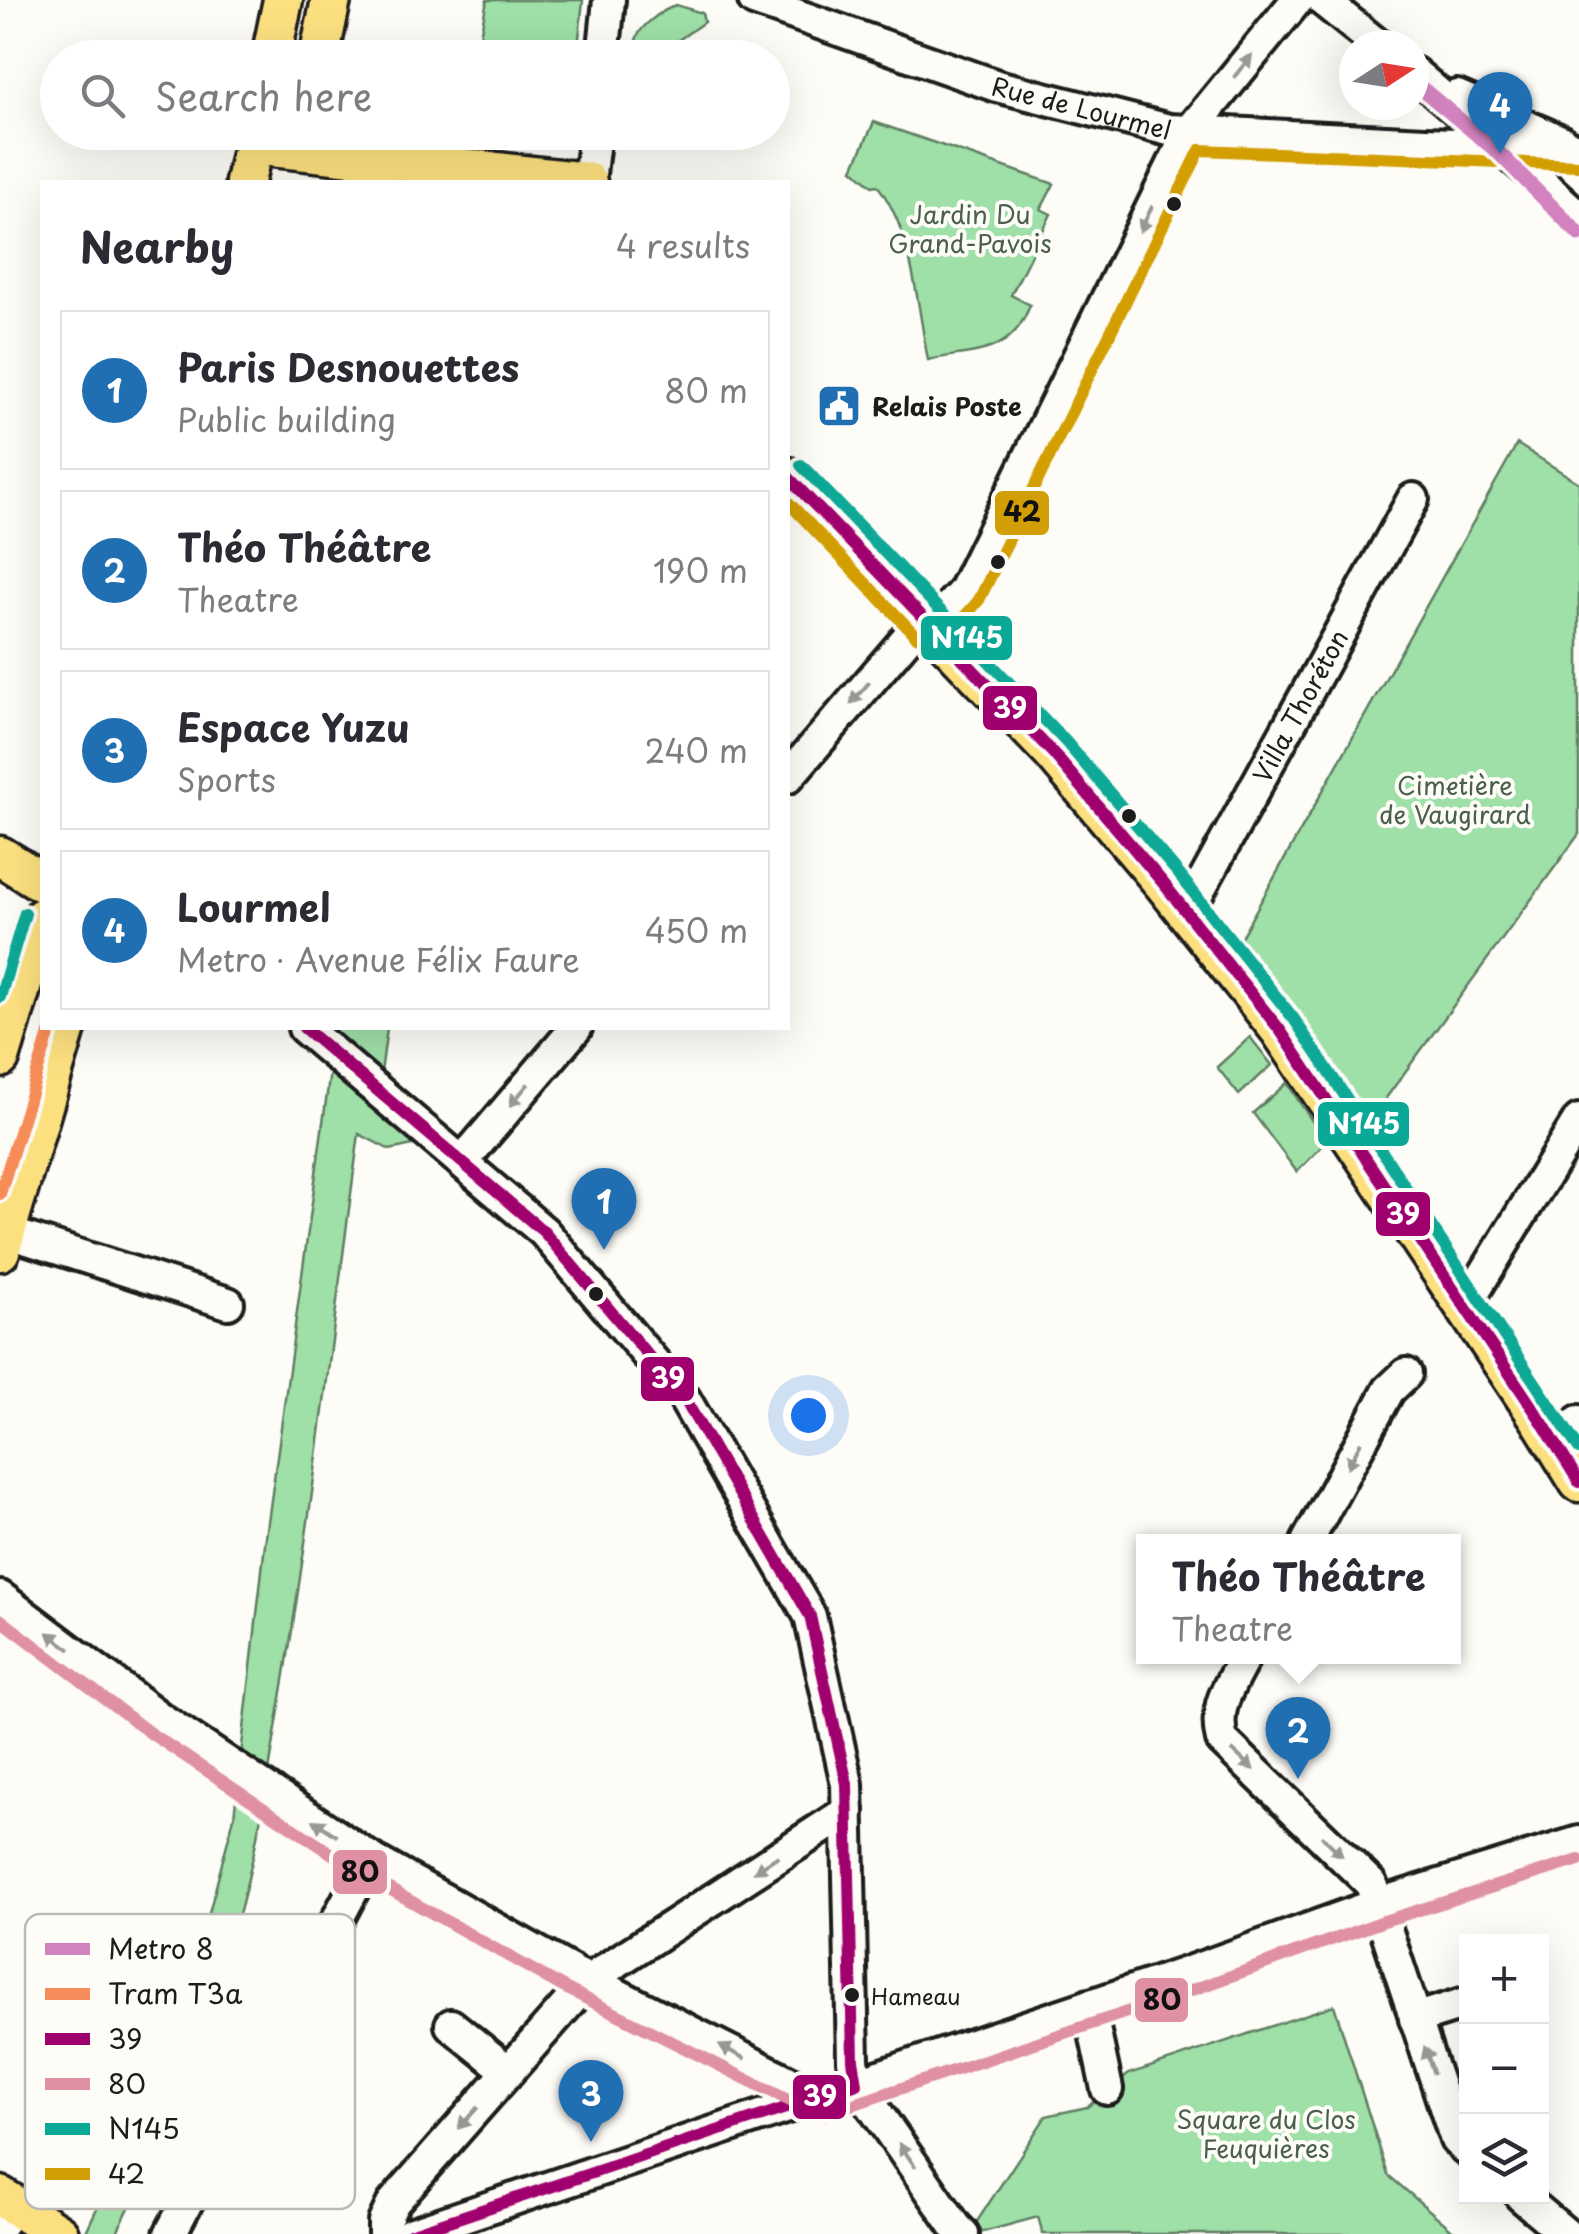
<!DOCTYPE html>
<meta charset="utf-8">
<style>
body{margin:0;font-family:"Playpen Sans",sans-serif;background:#f7f7f7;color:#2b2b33}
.controls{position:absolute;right:30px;bottom:30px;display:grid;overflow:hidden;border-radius:0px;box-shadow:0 10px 40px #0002}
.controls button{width:90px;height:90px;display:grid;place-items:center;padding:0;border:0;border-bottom:2px solid #e1e1e2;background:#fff;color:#2b2b33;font:50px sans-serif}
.compass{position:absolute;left:1339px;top:30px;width:90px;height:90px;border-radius:50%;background:#fff;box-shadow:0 10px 40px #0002;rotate:78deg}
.you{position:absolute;left:808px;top:1415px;width:35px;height:35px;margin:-25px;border:8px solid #fff;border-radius:50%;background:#1a73e8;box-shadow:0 0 0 15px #1a73e833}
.badge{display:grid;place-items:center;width:65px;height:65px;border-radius:50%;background:#1f6fb2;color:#fff;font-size:32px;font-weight:700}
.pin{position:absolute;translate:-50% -82px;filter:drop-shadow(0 2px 5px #0008)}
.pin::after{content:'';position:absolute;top:52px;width:35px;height:30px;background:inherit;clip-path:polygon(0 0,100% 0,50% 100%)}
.popup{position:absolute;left:1136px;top:1534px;width:325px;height:130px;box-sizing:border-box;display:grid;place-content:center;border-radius:0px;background:#fff;filter:drop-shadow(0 2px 8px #0005);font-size:32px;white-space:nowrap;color:#7c7c81}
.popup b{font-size:38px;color:#2b2b33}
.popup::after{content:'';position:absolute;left:50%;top:100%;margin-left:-20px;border:20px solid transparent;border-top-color:#fff}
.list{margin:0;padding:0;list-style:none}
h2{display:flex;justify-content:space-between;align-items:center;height:130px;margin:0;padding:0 40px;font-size:42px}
h2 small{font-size:32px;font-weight:400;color:#7c7c81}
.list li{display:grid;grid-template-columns:65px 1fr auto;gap:30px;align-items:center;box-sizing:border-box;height:160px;margin:0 20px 20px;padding:0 20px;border:2px solid #e1e1e2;border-radius:0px}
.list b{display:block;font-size:38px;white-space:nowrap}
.list p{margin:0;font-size:32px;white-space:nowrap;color:#7c7c81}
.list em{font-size:32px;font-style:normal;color:#7c7c81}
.icon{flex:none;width:55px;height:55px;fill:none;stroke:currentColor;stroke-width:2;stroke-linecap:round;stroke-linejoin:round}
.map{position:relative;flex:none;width:1579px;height:2234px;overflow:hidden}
.search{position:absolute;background:#fff;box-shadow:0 10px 40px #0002;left:40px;top:40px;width:750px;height:110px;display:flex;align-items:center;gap:25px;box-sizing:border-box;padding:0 35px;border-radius:55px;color:#7c7c81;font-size:38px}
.panel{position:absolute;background:#fff;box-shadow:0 10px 40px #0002;left:40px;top:180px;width:750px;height:850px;border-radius:0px}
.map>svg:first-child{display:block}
</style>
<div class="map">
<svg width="1579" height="2234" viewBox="0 0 1579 2234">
<rect width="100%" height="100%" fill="#fdfcf7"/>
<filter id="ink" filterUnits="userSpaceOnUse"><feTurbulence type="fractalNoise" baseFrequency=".01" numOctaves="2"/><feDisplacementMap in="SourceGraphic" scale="20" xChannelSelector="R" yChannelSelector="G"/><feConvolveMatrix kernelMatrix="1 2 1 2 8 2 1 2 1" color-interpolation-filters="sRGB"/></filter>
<g filter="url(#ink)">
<path fill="#9fdfa8" stroke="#5e7e62" stroke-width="2.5" d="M487,0H583L577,57H476Z
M676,5L702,13L704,22L656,56L644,53L636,40C640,25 662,11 676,5Z
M874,122L1054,184L1041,209L1051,214L1011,295L1030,305C1011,357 974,350 928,360C917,305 913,230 877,185L872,186L853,169Z
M1517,444L1579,483V834L1367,1124L1313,1043L1236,946Z
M336,1028H387L376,1110L417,1144L390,1150L359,1134C334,1316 314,1499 284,1680C270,1762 259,1845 236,1925C207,2032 166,2135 116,2234H85L143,2108L173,2032L200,1948L234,1817L265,1544Z
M1250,1037L1272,1065L1239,1095L1217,1067Z
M1287,1083L1326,1142L1297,1172L1253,1113Z
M1334,2005L1388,2175L1457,2234H1043L1038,2217L983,2232L976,2223L1046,2116L1087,2107L1129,2074Z"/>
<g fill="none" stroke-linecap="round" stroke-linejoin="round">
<defs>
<g id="minor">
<path id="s1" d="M754,0L997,86L1169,130L1425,143L1578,148"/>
<path d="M1322,0L1378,45"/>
<path d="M603,58L609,0"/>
<path d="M1414,73L1533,175L1579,217"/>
<path d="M1457,96L1561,141"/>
<path d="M589,182L595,132"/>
<path d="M788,777L908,637L950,606L963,592L1189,132L1297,0"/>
<path id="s2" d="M1187,912L1413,499"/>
<path d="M304,1028L544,1232L684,1398L810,1616L847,1784L853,2060L857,2084L956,2227L963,2234"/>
<path d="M462,1162L576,1028"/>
<path d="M6,1232L228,1303"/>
<path d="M1465,1306L1579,1120"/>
<path d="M1560,1454L1579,1421"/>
<path d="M1307,1542L1389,1390L1406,1374"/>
<path d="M0,1597L160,1718L370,1858L571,1971L819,2097"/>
<path d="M1245,1656C1230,1686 1213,1706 1222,1740L1371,1884L1456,2140L1466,2149"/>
<path d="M1089,2005L1107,2089"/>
<path d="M1415,2019L1466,2003"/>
<path d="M451,2025L509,2072"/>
<path d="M1521,2196L1566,2234"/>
<path d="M0,2226L14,2205"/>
<path d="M170,2234L370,1858"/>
<path d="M384,2234V2222L393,2203L589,1980L848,1811"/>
<path d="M410,2234L1186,1973L1378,1904L1579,1842"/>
</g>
<path id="major" d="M271,58L283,0
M319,58L331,0
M253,145L587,182
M245,182L256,132
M788,477L1053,753L1164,884L1280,1030L1542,1422L1579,1482
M0,856L42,882
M0,1058L42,918
M0,1251L66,1028
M0,2196L59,2234"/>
</defs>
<use href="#minor" stroke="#1c1c1c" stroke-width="38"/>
<use href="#major" stroke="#1c1c1c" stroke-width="45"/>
<use href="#minor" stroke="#fdfcf7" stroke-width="30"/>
<use href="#major" stroke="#fce080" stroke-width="38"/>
<defs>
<path id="bus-1" d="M788,477L1053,753L1164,884L1280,1030L1542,1422L1579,1482
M304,1028L544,1232L684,1398L810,1616L847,1784L853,2060L857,2084L410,2234"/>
<path id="bus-2" d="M0,1619L150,1733L361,1873L563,1987L816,2114H825L1192,1990L1384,1921L1579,1860"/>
<path id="bus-3" d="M801,465L1066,742L1178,873L1294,1019L1579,1449
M0,997L25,913"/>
<path id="bus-4" d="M788,502L916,636C939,648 965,617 979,600L1200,150L1578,165"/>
</defs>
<use href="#bus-1" stroke="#fdfcf7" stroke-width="20"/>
<use href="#bus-2" stroke="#fdfcf7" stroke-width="20"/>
<use href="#bus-3" stroke="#fdfcf7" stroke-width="20"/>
<use href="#bus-4" stroke="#fdfcf7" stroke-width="20"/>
<use href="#bus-1" stroke="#a0006e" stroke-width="12"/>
<use href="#bus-2" stroke="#df91a3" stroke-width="12"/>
<use href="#bus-3" stroke="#0aa896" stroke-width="12"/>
<use href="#bus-4" stroke="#d29e06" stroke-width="12"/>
<defs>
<path id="tram-1" d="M0,1194L51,1028"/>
</defs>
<use href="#tram-1" stroke="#fdfcf7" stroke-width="20"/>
<use href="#tram-1" stroke="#f68c59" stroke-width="12"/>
<defs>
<path id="metro-1" d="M1414,82L1498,152L1579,234"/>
</defs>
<use href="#metro-1" stroke="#fdfcf7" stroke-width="22"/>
<use href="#metro-1" stroke="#d282be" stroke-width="15"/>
</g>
<defs><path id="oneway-solid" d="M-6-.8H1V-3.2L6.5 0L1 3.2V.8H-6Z" transform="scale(2.5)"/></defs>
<g fill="#989794">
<use href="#oneway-solid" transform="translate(1243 66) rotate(-51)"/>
<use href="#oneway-solid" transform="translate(1146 219) rotate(116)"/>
<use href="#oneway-solid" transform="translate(860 693) rotate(131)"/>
<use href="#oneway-solid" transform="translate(519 1095) rotate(130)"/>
<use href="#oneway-solid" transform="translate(1354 1455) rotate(118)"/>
<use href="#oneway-solid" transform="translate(59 1641) rotate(-143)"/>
<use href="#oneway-solid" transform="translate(1243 1760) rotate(43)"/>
<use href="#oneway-solid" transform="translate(325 1828) rotate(-146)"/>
<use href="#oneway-solid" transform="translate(1332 1846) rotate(44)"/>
<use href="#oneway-solid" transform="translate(766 1864) rotate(147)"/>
<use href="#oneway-solid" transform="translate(732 2052) rotate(-153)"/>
<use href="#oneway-solid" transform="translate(1429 2060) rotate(-109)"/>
<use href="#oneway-solid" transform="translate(468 2118) rotate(132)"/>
<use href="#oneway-solid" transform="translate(907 2155) rotate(-125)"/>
</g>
</g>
<defs>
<symbol id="civic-square" viewBox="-11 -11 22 22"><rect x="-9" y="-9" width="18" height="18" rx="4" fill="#1f6fb2" stroke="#fdfcf7"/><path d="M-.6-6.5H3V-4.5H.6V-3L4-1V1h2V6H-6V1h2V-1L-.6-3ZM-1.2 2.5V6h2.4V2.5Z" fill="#fff"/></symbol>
</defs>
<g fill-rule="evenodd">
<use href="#civic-square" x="814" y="381" width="50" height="50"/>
</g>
<g fill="#1c1c1c" stroke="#fdfcf7" stroke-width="4">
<circle cx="1174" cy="204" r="9"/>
<circle cx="998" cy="562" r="9"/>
<circle cx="1129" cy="816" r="9"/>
<circle cx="596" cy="1294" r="9"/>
<circle cx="852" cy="1995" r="9"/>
</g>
<g text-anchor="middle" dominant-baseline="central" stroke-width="8" stroke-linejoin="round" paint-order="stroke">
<g font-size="22" fill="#1c1c1c" stroke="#fdfcf7" text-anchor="start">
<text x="871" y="1995">Hameau</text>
</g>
<g font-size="25" fill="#1c1c1c" stroke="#fdfcf7">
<text stroke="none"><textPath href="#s1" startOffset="345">Rue de Lourmel</textPath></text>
<text stroke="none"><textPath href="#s2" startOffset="235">Villa Thoréton</textPath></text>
</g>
<g font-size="25" fill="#4a604d" stroke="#fdfcf7">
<text x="970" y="214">Jardin Du<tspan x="970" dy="29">Grand-Pavois</tspan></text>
<text x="1455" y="785">Cimetière<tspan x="1455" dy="29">de Vaugirard</tspan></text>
<text x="1266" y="2119">Square du Clos<tspan x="1266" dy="29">Feuquières</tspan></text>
</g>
<g font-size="25" font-weight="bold" fill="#1c1c1c" stroke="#fdfcf7" text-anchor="start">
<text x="872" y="406">Relais Poste</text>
</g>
</g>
<rect x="25" y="1914" width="330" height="295" rx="15" fill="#fdfcf7" stroke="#bab9b5" stroke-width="2.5"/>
<rect x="45" y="1943" width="45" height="12" fill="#d282be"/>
<rect x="45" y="1988" width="45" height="12" fill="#f68c59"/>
<rect x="45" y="2033" width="45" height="12" fill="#a0006e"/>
<rect x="45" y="2078" width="45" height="12" fill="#df91a3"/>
<rect x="45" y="2123" width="45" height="12" fill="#0aa896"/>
<rect x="45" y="2168" width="45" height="12" fill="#d29e06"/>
<g font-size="28" fill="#1c1c1c">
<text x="108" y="1959">Metro 8</text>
<text x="108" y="2004">Tram T3a</text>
<text x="108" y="2049">39</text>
<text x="108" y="2094">80</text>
<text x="108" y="2139">N145</text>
<text x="108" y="2184">42</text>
</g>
<g stroke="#fdfcf7" stroke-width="4">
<rect x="993" y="489" width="58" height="48" rx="10" fill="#d29e06"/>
<rect x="919" y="614" width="95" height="48" rx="10" fill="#0aa896"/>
<rect x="981" y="684" width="58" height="48" rx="10" fill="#a0006e"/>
<rect x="1316" y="1100" width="95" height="48" rx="10" fill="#0aa896"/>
<rect x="1374" y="1190" width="58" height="48" rx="10" fill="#a0006e"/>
<rect x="639" y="1355" width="57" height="48" rx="10" fill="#a0006e"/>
<rect x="331" y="1848" width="58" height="48" rx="10" fill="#df91a3"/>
<rect x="1133" y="1976" width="57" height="48" rx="10" fill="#df91a3"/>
<rect x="791" y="2073" width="57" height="48" rx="10" fill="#a0006e"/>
</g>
<g font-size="28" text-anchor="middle" font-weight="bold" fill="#fff">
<text x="967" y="648">N145</text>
<text x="1010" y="718">39</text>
<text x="1364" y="1134">N145</text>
<text x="1403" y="1224">39</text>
<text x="668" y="1388">39</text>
<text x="820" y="2106">39</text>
</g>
<g font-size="28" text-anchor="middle" font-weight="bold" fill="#111">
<text x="1022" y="522">42</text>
<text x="360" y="1882">80</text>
<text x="1162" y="2010">80</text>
</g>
</svg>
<div class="controls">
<button>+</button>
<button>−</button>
<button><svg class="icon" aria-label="layers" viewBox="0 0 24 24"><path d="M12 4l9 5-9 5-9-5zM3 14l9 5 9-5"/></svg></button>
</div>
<svg class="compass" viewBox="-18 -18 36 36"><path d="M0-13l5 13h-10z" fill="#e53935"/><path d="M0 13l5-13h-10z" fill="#7c7c81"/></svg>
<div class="you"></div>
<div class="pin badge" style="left:604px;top:1250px">1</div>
<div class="pin badge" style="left:1298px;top:1779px">2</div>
<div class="popup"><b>Théo Théâtre</b>Theatre</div>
<div class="pin badge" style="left:591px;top:2142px">3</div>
<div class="pin badge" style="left:1500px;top:154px">4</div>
<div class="search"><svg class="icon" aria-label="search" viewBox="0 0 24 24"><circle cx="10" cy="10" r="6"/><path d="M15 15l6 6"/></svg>Search here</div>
<section class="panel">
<h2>Nearby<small>4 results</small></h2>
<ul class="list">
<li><span class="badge">1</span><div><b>Paris Desnouettes</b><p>Public building</p></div><em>80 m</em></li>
<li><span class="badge">2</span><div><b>Théo Théâtre</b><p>Theatre</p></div><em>190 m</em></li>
<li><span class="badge">3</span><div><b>Espace Yuzu</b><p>Sports</p></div><em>240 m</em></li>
<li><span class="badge">4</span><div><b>Lourmel</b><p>Metro · Avenue Félix Faure</p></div><em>450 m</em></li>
</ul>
</section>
</div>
